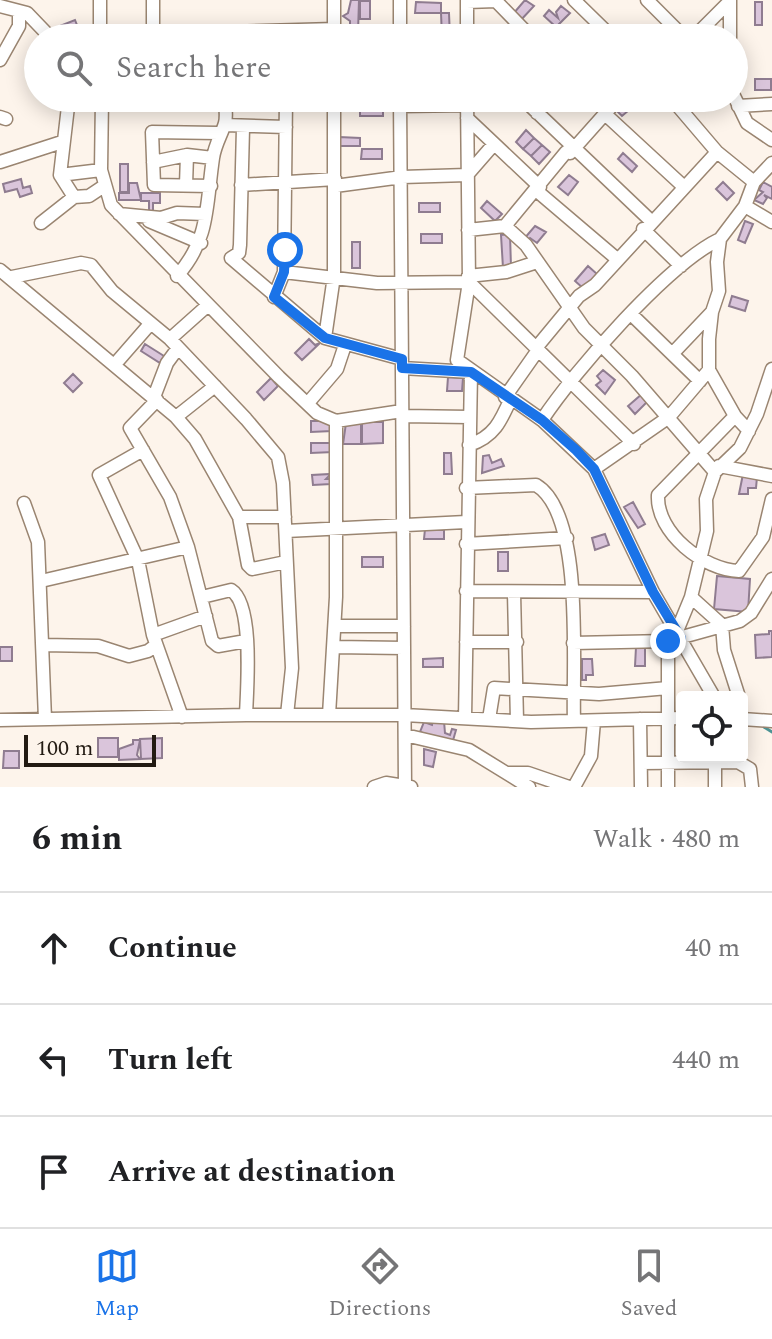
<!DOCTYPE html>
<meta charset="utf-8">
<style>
body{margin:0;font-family:Spectral,serif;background:#f6f6f6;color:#202124}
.controls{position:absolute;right:24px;bottom:24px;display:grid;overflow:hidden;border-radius:8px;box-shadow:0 4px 20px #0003}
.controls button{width:72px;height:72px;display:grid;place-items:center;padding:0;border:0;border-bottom:2px solid #e0e0e0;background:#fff;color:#202124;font:40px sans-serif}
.scale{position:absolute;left:24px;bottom:20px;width:132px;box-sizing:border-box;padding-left:8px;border:4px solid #231b13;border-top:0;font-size:22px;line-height:28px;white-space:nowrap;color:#231b13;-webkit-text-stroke:6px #fdf4eb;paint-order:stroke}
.stop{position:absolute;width:24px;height:24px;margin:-18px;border:6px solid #1a73e8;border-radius:50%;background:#fff}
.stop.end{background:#1a73e8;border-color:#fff;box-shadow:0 2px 8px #0008}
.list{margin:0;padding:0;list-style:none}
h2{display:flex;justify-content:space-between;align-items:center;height:104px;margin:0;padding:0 32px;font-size:34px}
h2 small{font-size:26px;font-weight:400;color:#757577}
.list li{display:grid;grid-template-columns:52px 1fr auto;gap:24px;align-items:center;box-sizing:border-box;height:112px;padding:0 32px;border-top:2px solid #e0e0e0}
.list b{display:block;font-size:30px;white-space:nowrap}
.list em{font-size:26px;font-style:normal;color:#757577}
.icon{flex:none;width:44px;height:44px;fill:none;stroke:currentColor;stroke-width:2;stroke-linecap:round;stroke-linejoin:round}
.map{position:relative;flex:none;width:772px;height:787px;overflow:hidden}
.search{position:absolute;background:#fff;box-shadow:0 4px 20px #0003;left:24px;right:24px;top:24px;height:88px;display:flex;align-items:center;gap:20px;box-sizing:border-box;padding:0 28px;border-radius:44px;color:#757577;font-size:30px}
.sheet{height:440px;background:#fff}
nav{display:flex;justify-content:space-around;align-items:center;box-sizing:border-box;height:112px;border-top:2px solid #e0e0e0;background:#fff;font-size:22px;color:#757577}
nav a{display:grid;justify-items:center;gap:4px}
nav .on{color:#1a73e8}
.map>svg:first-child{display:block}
</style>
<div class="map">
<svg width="772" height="787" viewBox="0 0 772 787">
<rect width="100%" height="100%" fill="#fdf4eb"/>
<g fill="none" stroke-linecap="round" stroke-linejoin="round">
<path stroke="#4c9394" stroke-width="3" d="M764,727L772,732"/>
</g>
<path fill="#dac5db" stroke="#8f7c90" stroke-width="2" d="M351,0H359L358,33L350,32V21L343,16L348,13Z
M525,0L534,6L520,21L513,14Z
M360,1H370V19H360Z
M416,2L441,3V13H415Z
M755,2H762V25H755Z
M561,6L570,13L556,27L544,16L549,10L558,18L556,12Z
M441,13H449L450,38H442Z
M75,20L79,30L61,37L60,26Z
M755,79H771V90H755Z
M626,98L641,100L622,116L615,109Z
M360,106H383V116H360Z
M526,130L534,138L523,149L516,142Z
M339,137L360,138V146H339Z
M534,138L542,145L531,156L523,149Z
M542,145L550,152L539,164L531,156Z
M362,149H382V159H361Z
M623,153L637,166L632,172L618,159Z
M120,164H128V192H120Z
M569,175L578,182L568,195L558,187Z
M21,179L23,188L30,186L32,193L20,197L17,189L5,192L3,184Z
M723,182L734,193L727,200L716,189Z
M763,182L772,187V199L764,195L767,198L763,204L754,200L763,192L759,190Z
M129,183H137L141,200H119V193H129Z
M141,193H160V203H153V212H149V201H141Z
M487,201L502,214L495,221L481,208Z
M419,203H440V212H419Z
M745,221L753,224L745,243L738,240Z
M535,226L546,232L537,243L530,238L526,242L523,240Z
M421,234H442V243H421Z
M510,234L511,267L503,268L501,235Z
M352,242H360V268H352Z
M588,266L597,274L584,289L575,281Z
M732,296L748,301L745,311L729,306Z
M309,339L315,345L320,343L302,360L295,353Z
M145,344L164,356L160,363L141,351Z
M603,370L615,380L605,394L596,385L601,381L597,376Z
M73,374L82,383L73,392L64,383Z
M448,377L463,378L462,391H447Z
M271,378L278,386L264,400L257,392Z
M642,394L648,401L635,414L628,406Z
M311,421H332V431L311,432Z
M362,422H383V443L362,444Z
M346,423H361V444H343Z
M311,443H332L333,452L311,453Z
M444,453H451L452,474H444Z
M489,455L492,463L501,459L504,466L482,473L483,456Z
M331,474L326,479H331V484L313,485L312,475Z
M743,474L757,477L756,488H748V494H739Z
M633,502L645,524L638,528L624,507Z
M425,529L444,530V539H424Z
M605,534L609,545L595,550L592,538Z
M498,552H508V571H498Z
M362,557H383V567H362Z
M717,576L750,579L748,612L714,609Z
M769,631H772V657L756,658L755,635L769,634Z
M0,647H12V661H0Z
M636,647H645V666H635Z
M443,658V667H423V659Z
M582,659H592L593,675H586V680H582Z
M433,719L444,721L445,733L450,735L452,729L456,730L452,744L420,732L424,722L432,725Z
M98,738H118V757H98Z
M162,738V758L141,759L140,739Z
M133,740H140L137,755L140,759L119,760V749L133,744Z
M424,749L436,752L433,767L424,765Z
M4,751H19V768H3Z"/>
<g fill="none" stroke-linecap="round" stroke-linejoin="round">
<defs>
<path id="minor" d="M100,0V38
M153,0V38
M400,0V38
M574,0L613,38
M647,0L685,38
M730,0V38
M467,2L496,1L532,38
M0,6L27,13L51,38
M153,34L334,29
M334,38V0
M467,38V0
M693,38L730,1
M0,60L19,26V11
M734,96L747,123L772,140
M69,98L60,175L74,197
M102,98L101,170L111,205L279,377L317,413L336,421V597L329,715
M400,98L405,787
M467,98L469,282L634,444
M522,98L651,221
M671,98L717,152L754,182
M400,106L467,105
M738,106L772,104
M537,113L551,98
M605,114L683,186
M0,117L6,119
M467,118L540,187
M225,125L286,127
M243,128L240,245L239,253L231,258L325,338L402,359
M0,162L62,142
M153,162L187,155L213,158
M60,175L101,170
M186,185L187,155
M241,185L335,179
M211,186L154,185L152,132L218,133
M335,186L402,177L467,175L494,144
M537,191L617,259
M745,206L772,222
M119,214L161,218L177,213L205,214
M149,221L201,243
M41,223L74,197L89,196L104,186
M505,226L566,152L570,153L619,98
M643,229L681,266
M468,230L505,226L526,245L584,328L632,376L715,472
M0,270L176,417L195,439L239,517H285
M284,272L377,283L469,282L457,360L542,420L594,469L653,592L714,697
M177,276C210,239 206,205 213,158C215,144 222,134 225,123C227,116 225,106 225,98
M468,276L506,272L537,262
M12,277L81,263L91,265L112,291L170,339L246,419L278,457L283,483L292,668L287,715
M274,297L284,272L286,98
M632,315L700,381
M325,338L334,276V98
M170,339L207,306
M536,348L579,296L595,285L717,152
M674,352L712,312
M116,363L150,324
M402,368L471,372L465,718
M154,397L167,363L178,348
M505,397L538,350
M157,400L130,428L170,497L188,547L212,641L218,646L246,641
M308,403L337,369L345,345
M403,416L469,417
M735,416L658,495C656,533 704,570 739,571L763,537L772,499
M176,417L215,386
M542,420C575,370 668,264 720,239
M336,421L402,411
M749,431L735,416L709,370V339L712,312L719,291L717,262L720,239L745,206L754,182L772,163
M469,445C494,437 501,421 511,398
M143,450L99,475L138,560L153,635
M719,466L772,476
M594,469L669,417L709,370
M466,488L536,485C585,514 572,668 574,721
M24,503L38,542L45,719
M239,517L248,565L252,569L286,562
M286,531L466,522
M466,544L567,538
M41,581L188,547
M466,591L653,592
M514,593L517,721
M202,597L231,590C254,604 247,689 246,715
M691,597L722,625L724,650L739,697
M335,626H404
M677,631L691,597L707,531L706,499L715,472L740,448L757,414L772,369
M466,642H517
M573,643L668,641L740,621L751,613L772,579
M43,645L98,646L129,656L148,651L156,645
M334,647L404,648
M182,717L153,635L206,616
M489,719L494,688L599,694L668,688
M640,719L641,787
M742,719L772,721
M0,720L246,715H404L531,722L682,718
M405,735L469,750L529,787
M715,762V787
M641,763L738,762L750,769L752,787
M507,773H528L569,787
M374,787L386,783L411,787
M574,787L591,756L594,721
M668,787V641"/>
</defs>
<use href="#minor" stroke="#9a8571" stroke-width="15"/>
<use href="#minor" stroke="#fff" stroke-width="12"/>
</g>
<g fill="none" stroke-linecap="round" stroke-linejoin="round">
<path stroke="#1a73e8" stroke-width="10" d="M285,250L284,272L274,297L325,338L402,359V368L471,372L542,420L576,450L594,469L653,592L681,638L668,641"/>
</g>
</svg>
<div class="controls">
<button><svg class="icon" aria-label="locate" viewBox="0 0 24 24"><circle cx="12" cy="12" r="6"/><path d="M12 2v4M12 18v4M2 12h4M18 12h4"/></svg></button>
</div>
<div class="scale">100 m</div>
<div class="stop" style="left:285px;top:250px"></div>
<div class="stop end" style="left:668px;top:641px"></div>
<div class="search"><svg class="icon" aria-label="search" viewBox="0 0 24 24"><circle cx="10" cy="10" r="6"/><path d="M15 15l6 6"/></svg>Search here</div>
</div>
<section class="sheet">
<h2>6 min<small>Walk · 480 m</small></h2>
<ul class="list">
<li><svg class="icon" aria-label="ahead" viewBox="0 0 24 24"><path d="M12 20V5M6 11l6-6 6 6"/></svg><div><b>Continue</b></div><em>40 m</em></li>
<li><svg class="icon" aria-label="left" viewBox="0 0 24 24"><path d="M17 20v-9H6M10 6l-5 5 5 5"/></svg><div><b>Turn left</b></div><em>440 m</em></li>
<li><svg class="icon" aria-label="arrive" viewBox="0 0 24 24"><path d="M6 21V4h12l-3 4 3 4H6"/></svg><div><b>Arrive at destination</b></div></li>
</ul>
</section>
<nav>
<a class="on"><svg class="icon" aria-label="map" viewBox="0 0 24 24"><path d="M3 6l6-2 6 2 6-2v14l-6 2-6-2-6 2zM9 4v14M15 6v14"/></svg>Map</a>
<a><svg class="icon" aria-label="directions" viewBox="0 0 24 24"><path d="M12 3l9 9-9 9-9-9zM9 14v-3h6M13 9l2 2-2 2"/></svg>Directions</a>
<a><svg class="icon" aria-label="saved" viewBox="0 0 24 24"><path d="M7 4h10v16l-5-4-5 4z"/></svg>Saved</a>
</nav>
